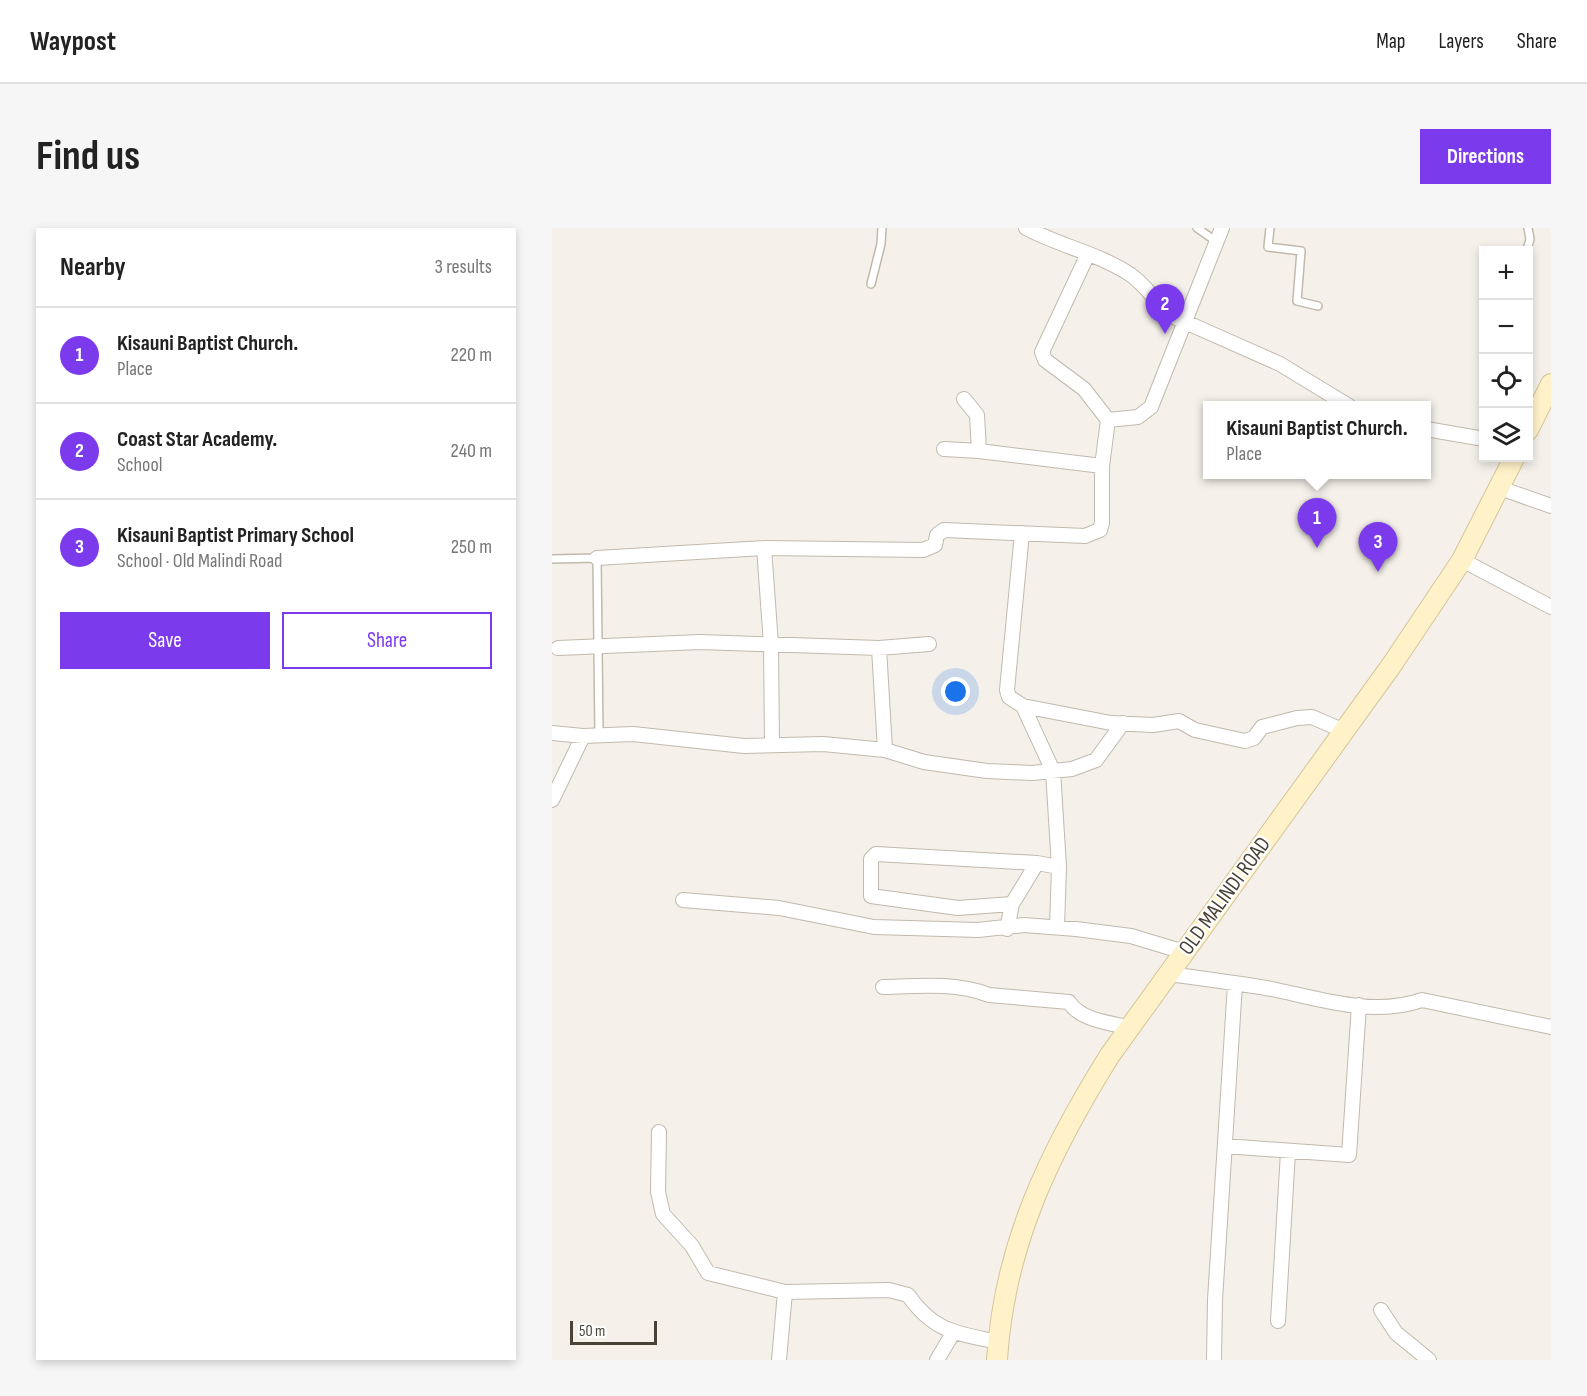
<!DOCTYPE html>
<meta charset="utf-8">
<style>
body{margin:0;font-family:"Sofia Sans Condensed",sans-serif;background:#f6f6f6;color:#222}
.controls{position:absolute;right:18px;top:18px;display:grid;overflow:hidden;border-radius:0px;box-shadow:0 3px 9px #0003}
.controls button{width:54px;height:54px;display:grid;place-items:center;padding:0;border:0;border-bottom:2px solid #e0e0e0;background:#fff;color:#222;font:30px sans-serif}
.scale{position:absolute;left:18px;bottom:15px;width:87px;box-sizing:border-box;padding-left:6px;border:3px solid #494237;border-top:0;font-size:16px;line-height:21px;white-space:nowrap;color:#494237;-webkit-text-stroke:4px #fff;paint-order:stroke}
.you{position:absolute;left:404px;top:464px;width:21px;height:21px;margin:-15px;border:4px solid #fff;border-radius:50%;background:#1a73e8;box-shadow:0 0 0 9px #1a73e833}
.badge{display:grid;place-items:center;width:39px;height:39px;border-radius:50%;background:#7c3aed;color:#fff;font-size:20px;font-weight:700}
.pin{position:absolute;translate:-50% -50px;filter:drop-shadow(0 2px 3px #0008)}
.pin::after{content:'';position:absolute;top:32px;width:21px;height:18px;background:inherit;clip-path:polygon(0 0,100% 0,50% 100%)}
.popup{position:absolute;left:651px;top:173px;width:228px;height:78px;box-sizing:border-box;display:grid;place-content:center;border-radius:0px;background:#fff;filter:drop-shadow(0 2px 4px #0005);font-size:20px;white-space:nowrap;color:#767676}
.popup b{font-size:22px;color:#222}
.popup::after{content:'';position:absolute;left:50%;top:100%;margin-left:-12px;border:12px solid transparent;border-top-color:#fff}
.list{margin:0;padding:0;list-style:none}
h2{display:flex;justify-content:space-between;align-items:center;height:78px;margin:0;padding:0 24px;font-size:26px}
h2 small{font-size:20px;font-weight:400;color:#767676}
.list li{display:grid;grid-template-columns:39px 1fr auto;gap:18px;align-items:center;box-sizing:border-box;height:96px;padding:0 24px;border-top:2px solid #e0e0e0}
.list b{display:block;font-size:22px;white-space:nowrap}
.list p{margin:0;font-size:20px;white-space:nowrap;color:#767676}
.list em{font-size:20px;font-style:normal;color:#767676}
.actions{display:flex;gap:12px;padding:18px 24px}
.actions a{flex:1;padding:14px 0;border:2px solid #7c3aed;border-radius:0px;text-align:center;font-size:21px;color:#7c3aed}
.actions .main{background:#7c3aed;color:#fff}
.icon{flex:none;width:33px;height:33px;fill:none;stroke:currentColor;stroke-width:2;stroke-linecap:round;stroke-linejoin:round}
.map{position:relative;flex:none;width:999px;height:1132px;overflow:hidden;border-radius:0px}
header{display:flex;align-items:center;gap:36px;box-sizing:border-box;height:84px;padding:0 30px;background:#fff;border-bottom:2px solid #e0e0e0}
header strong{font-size:28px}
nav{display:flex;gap:33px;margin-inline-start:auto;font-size:21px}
.intro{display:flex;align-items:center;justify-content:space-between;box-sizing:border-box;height:144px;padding:0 36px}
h1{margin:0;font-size:42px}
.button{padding:15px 27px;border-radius:0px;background:#7c3aed;color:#fff;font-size:21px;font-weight:700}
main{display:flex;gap:36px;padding:0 36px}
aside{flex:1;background:#fff;border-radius:0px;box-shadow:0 3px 9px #0003}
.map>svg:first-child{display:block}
</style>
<header>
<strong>Waypost</strong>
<nav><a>Map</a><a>Layers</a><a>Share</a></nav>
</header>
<div class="intro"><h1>Find us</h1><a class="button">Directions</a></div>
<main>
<aside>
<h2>Nearby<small>3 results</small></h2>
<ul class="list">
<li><span class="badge">1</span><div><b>Kisauni Baptist Church.</b><p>Place</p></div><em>220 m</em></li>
<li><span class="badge">2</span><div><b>Coast Star Academy.</b><p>School</p></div><em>240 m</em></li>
<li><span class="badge">3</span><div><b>Kisauni Baptist Primary School</b><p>School · Old Malindi Road</p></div><em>250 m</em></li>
</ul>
<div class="actions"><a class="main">Save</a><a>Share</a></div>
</aside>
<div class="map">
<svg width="999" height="1132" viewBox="0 0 999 1132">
<rect width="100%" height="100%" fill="#f5f1ea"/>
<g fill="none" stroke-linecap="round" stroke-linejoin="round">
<defs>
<path id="lane" d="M645,0L665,14
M718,0L716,19L749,23L745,73L766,78
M975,22L978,11L976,0
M319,56L329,16L330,0
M0,331L45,330L47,508"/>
<path id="street" d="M474,0C508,18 548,26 579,47C596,59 605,77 622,89L728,136L797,178
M412,171L425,187L427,223
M556,192L586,189L599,179L670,0
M874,201L932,211
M392,221L427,223L550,238
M948,260L999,278
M470,305L455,462L457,469L471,478L501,543L507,639L505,699
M212,320L219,416L220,517
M45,330L212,320L371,322L383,317L385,307L392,302L533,308L548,302L550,295V238L556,192L532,161L493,132L490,124L535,28
M910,332L999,379
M6,420L148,414L327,420L377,416
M327,420L333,522
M471,478L559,495L601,497L627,493L643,502L693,513L702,510L710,499L745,490L760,489L790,502
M0,505L31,508L81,506L192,518L271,516L333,522L372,534L435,543L480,545L520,541L544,532L571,495
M0,572L31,508
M131,672L227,680L322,699L426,702L472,697L524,701L579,708L632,724
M460,676L406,680L319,668V631L324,626L485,635
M455,701L460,676L485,635L507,639
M618,746C652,751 686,755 720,761C768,771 822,789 870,772L999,799
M331,759C365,758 404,754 437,767L517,774C529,793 559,795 580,800
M107,904L106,964L111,986L140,1018L156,1045L233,1064
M673,918L797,927L807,777
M829,1082L844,1105L877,1132
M726,1093L736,924
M227,1132L233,1064L337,1062L356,1067C382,1104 404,1105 446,1114
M385,1132L401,1105
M662,1132L663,1072L683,756"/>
<path id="secondary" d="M976,202L999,156
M445,1132C452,1017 498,923 558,827L839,438L910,332L962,230"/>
</defs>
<use href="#lane" stroke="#c1b9ac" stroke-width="10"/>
<use href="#street" stroke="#c1b9ac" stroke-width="16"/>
<use href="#secondary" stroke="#d5c599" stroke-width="22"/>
<use href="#lane" stroke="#fff" stroke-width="7"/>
<use href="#street" stroke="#fff" stroke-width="14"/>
<use href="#secondary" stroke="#fff2c9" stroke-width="20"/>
</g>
<g text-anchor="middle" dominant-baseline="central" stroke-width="4.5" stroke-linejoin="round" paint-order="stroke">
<g font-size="22" fill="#494237" stroke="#fff">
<text transform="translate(673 668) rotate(-54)">OLD MALINDI ROAD</text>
</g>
</g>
</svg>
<div class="controls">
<button>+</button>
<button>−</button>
<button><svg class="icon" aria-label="locate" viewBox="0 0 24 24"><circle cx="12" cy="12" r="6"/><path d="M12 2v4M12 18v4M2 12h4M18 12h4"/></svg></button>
<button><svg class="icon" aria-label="layers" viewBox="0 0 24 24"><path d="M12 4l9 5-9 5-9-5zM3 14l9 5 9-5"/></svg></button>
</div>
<div class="scale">50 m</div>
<div class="you"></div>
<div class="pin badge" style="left:765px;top:320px">1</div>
<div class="popup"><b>Kisauni Baptist Church.</b>Place</div>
<div class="pin badge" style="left:613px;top:106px">2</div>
<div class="pin badge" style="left:826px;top:344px">3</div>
</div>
</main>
